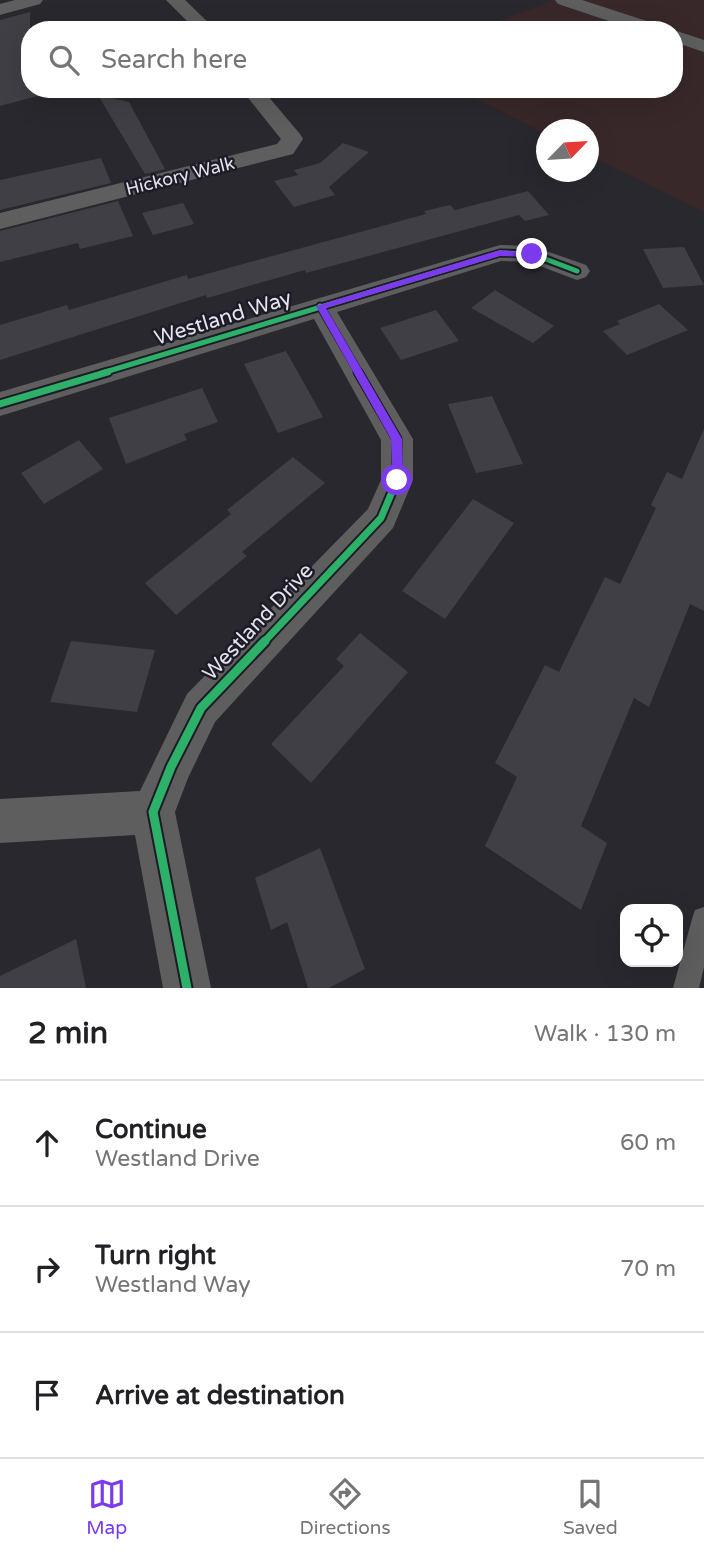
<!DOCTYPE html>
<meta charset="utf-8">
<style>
body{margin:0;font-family:"Varela Round",sans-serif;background:#f2f2f2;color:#202124}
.controls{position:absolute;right:21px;bottom:21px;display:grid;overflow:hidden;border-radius:14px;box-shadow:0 7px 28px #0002}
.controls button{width:63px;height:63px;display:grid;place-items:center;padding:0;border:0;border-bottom:2px solid #e0e0e0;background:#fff;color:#202124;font:35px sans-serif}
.compass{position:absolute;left:536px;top:119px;width:63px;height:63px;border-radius:50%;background:#fff;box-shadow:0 7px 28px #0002;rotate:65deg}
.stop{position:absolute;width:21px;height:21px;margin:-16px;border:5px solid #7c3aed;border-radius:50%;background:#fff}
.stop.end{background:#7c3aed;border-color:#fff;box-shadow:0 2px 7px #0008}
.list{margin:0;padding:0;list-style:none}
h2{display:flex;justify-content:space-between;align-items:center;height:91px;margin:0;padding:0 28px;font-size:30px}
h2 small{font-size:23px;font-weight:400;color:#757577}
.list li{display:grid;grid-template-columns:46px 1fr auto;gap:21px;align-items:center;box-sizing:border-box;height:126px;padding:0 28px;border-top:2px solid #e0e0e0}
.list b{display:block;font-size:26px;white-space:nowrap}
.list p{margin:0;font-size:23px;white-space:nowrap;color:#757577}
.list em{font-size:23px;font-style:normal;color:#757577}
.icon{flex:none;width:38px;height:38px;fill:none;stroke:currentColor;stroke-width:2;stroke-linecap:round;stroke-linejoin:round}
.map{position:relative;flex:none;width:704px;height:988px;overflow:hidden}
.search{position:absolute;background:#fff;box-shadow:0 7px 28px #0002;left:21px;right:21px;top:21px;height:77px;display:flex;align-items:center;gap:18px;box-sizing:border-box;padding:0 24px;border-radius:28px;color:#757577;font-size:26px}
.sheet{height:469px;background:#fff}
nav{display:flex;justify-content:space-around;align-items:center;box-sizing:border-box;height:98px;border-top:2px solid #e0e0e0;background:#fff;font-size:19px;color:#757577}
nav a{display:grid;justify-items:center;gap:4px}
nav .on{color:#7c3aed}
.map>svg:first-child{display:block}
</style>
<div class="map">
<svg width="704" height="988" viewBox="0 0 704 988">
<rect width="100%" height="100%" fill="#28282e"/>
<path fill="#39282a" d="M554,0H704V212L589,155L588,130H546V134L457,89H674V30H474Z"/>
<path fill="#403f45" d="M30,12V89H37L41,95L0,106V20Z
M98,95L129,102L165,169L145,174Z
M343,143L369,152L329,187L335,195L294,207L274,181L298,175L294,170L320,163Z
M101,158L111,183L0,210V180Z
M528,191L549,215L525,221L519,215L306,273L305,270L207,298L206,295L0,360V325L67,305L69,310L187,275L188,279L426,214L424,211L450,205L455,210Z
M118,201L133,236L80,249L78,243L0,262V231Z
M183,203L194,224L153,235L142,213Z
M684,247L704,285L663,288L643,249Z
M495,290L554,326L533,343L471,308Z
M659,304L688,330L627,355L603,331L620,324L617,321Z
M436,310L459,341L401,360L380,328Z
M286,351L323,417L278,433L244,364Z
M202,388L218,422L184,434L187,440L126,464L109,418Z
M492,396L523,464L476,473L448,404Z
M704,429V611L690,604L649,707L634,698L581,826L607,843L581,910L485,846L517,777L495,763L545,665L559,672L605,577L620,584L656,508L651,505L667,472L682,479Z
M79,440L103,469L44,504L21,473Z
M293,457L325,483L242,552L247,556L176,615L145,583L231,514L227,510Z
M473,499L514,523L445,619L402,591Z
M360,633L408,672L311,783L271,744L344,666L336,659Z
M71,641L155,650L137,712L50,702Z
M320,848L365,969L329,988H308L287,922L271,930L255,878Z
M76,939L86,988H0V976Z"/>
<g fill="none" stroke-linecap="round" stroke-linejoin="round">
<path fill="#5f5e5e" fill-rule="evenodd" d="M704,907V967L699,988H673L692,919L695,910Z"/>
<path fill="#5f5e5e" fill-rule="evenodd" d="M15,0H43L40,4L0,15V4Z
M166,0H185L216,30H196Z
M555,0H582L662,26L664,30H636L558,4Z
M674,30L704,40V52L674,42Z
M241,89H262L300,134L303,139L293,154L0,229V213L277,144L281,139Z
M500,245L532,246L586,265L590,271L586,277L577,280L529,262L501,261L337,312L413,439V480L393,528L215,722L188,778L175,812L211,988H163L135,835L0,843V799L140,791L187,694L368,509L381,480V440L314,319L0,416V392Z"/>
<defs>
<path id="cycleway-far2" d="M320,306L359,373
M102,373L500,253L532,254L577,271"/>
<path id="cycleway-far1" d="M0,404L108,372
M263,643L381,518L397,480V439L358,372"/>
<path id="cycleway" d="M187,988L153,812L171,767L201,708L265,641"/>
</defs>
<use href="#cycleway-far2" stroke="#1d1b27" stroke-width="9"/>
<use href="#cycleway-far1" stroke="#1d1b27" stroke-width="11"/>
<use href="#cycleway" stroke="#1d1b27" stroke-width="13"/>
<use href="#cycleway-far2" stroke="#2db169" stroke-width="5"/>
<use href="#cycleway-far1" stroke="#2db169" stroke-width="7"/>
<use href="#cycleway" stroke="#2db169" stroke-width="9"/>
</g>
<path fill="#7c3aed" d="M500,250L536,254L532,257L500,256L326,308L402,439L403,480L401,483H393L391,439L316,306Z"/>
<g text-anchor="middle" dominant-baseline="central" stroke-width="5" stroke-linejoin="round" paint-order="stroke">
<g font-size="18" fill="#e4e4ec" stroke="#1d1b27">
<text transform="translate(180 176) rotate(-14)">Hickory Walk</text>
</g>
<g font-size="21" fill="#e4e4ec" stroke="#1d1b27">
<text transform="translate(223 318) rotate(-17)">Westland Way</text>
<text transform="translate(258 622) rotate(-47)">Westland Drive</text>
</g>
</g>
</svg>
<div class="controls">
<button><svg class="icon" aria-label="locate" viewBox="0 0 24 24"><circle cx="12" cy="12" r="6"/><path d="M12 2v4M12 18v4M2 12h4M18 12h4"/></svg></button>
</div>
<svg class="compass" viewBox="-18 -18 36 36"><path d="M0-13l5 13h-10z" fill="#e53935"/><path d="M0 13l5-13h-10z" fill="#757577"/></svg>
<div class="stop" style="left:397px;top:480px"></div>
<div class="stop end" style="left:532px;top:254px"></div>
<div class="search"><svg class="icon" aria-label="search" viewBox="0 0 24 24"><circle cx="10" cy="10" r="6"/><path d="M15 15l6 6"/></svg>Search here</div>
</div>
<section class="sheet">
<h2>2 min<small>Walk · 130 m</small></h2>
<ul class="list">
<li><svg class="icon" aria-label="ahead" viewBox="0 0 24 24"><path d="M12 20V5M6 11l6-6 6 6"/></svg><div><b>Continue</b><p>Westland Drive</p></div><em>60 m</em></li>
<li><svg class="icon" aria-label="right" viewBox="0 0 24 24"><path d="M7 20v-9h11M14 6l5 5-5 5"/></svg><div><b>Turn right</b><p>Westland Way</p></div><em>70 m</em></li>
<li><svg class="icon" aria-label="arrive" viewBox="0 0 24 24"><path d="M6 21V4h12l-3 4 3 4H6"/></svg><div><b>Arrive at destination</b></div></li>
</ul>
</section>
<nav>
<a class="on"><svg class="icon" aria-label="map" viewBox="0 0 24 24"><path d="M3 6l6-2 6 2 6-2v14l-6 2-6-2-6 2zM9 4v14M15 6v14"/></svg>Map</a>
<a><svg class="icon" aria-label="directions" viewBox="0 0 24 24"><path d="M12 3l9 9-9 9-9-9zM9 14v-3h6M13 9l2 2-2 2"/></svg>Directions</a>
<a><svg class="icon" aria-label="saved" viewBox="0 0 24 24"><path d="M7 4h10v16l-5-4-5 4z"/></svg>Saved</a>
</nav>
